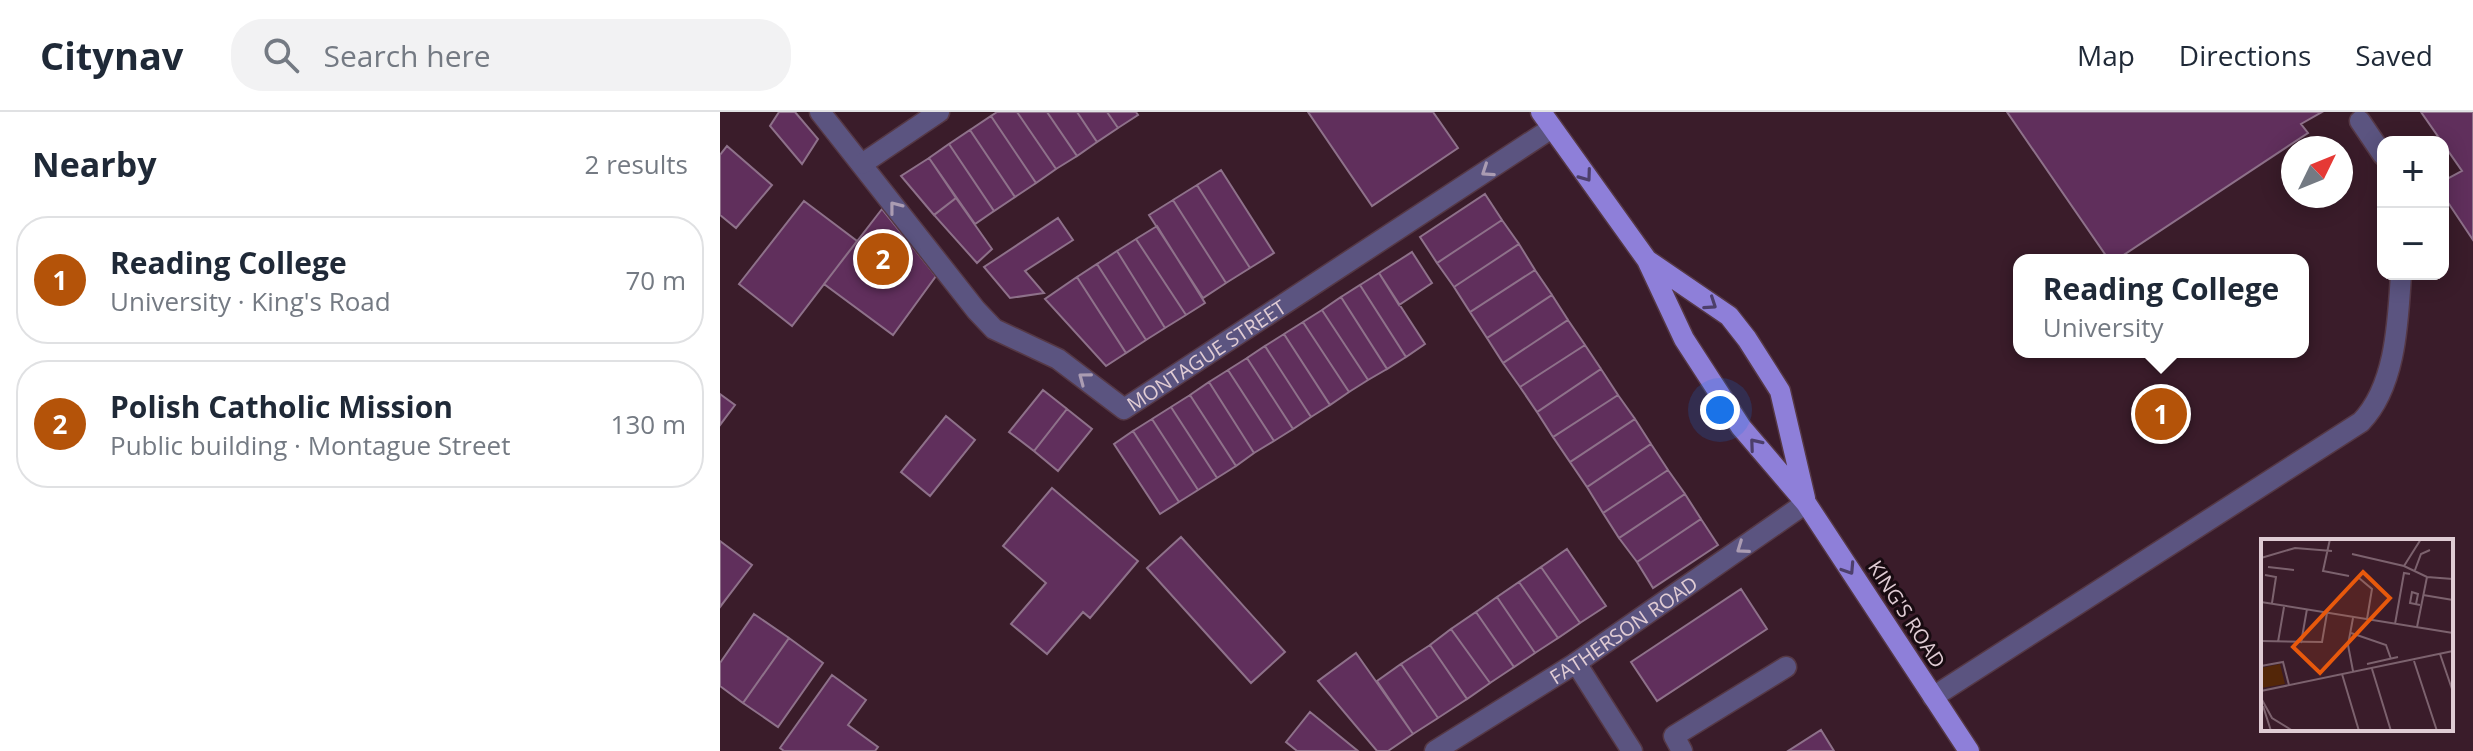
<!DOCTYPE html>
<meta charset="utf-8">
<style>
body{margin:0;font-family:"Open Sans",sans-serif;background:#f2f2f3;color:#1f2937}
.controls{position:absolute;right:24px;top:24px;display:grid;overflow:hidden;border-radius:16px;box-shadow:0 4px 20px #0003}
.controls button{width:72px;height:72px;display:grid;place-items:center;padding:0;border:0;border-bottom:2px solid #e0e1e3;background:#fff;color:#1f2937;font:40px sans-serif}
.compass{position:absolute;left:1561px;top:24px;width:72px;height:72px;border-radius:50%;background:#fff;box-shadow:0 4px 20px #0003;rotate:47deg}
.you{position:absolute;left:1000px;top:298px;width:28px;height:28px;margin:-20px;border:6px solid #fff;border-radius:50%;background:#1a73e8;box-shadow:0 0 0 12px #1a73e833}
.badge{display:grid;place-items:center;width:52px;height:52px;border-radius:50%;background:#b45309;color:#fff;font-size:26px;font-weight:700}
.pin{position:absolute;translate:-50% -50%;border:4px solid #fff;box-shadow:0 2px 8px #0006}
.popup{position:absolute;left:1293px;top:142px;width:296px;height:104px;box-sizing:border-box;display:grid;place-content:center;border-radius:16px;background:#fff;filter:drop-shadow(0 2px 6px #0005);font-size:26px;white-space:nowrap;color:#747a83}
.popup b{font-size:30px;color:#1f2937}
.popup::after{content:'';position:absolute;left:50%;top:100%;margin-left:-16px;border:16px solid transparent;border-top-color:#fff}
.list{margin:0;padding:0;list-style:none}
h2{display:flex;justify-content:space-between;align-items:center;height:104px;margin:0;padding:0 32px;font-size:34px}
h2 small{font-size:26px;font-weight:400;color:#747a83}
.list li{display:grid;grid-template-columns:52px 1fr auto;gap:24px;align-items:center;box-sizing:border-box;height:128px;margin:0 16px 16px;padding:0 16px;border:2px solid #e0e1e3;border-radius:32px}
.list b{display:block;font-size:30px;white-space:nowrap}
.list p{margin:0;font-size:26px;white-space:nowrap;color:#747a83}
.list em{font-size:26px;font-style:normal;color:#747a83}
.icon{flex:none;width:44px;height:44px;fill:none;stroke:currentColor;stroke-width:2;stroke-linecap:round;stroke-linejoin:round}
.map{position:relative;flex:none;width:1753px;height:639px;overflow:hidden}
header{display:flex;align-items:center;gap:48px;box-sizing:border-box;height:112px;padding:0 40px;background:#fff;border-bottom:2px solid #e0e1e3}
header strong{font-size:38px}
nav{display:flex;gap:44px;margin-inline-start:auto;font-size:28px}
.search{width:560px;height:72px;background:#f2f2f3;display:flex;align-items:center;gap:20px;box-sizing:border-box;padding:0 28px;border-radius:32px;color:#747a83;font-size:30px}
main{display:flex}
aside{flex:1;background:#fff}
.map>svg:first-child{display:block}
</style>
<header>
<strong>Citynav</strong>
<div class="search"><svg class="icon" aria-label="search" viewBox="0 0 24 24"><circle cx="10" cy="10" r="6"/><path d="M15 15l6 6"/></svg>Search here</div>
<nav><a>Map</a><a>Directions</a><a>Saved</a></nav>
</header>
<main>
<aside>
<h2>Nearby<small>2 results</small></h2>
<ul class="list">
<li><span class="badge">1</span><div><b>Reading College</b><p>University · King's Road</p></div><em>70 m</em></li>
<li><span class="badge">2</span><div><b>Polish Catholic Mission</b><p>Public building · Montague Street</p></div><em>130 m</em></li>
</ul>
</aside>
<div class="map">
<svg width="1753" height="639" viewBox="0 0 1753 639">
<rect width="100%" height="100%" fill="#3a1c2a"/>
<path fill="#602f5c" stroke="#8e718a" stroke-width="2" d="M59,0H75L98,27L82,52L50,14Z
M277,0H297L336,57L316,71L271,4Z
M297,0H327L357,44L336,57Z
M327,0H357L377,30L357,44Z
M357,0H387L398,16L377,30Z
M387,0H416L418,3L398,16Z
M588,0H713L738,36L652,94Z
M1287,0H1602L1581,12L1588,21L1396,148H1389Z
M1701,0H1753V128L1723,83V69L1742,59Z
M271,4L316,71L295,85L250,18Z
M250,18L295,85L274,99L229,32Z
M229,32L274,99L255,112L209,46Z
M7,34L52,73L16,116L0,103V43Z
M209,46L236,86L214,103L181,64Z
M501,58L554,141L530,156L477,73Z
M477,73L530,156L506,171L453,88Z
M765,82L782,108L717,151L700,125Z
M236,86L272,137L257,151L214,103Z
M453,88L506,171L483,186L429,103Z
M84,89L137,129L72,214L19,172Z
M162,97L216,164L173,223L104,172Z
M338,106L353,128L305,159L324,181L290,186L264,155Z
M782,108L799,132L734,175L717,151Z
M437,114L485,191L466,203L416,127Z
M416,127L466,203L445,216L397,139Z
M799,132L815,158L750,200L734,175Z
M397,139L445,216L426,228L377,152Z
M692,140L712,171L679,193L659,161Z
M377,152L426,228L406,241L357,165Z
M815,158L832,183L767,226L750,200Z
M659,161L705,232L686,245L640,173Z
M357,165L406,241L386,254L325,187Z
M640,173L686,245L667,257L621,185Z
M832,183L848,208L783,251L767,226Z
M621,185L667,257L648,268L602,198Z
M602,198L648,268L629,280L583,210Z
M848,208L865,233L800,275L783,251Z
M583,210L629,280L610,293L564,222Z
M564,222L610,293L591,305L545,234Z
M865,233L881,257L817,300L800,275Z
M545,234L591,305L573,317L527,246Z
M527,246L573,317L554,329L508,258Z
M881,257L898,283L833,325L817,300Z
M508,258L554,329L534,341L489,270Z
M489,270L534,341L516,354L470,283Z
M323,278L347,297L314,339L289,320Z
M0,282L15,293L0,313Z
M470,283L516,354L497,366L451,295Z
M898,283L915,307L850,350L833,325Z
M451,295L497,366L478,378L432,307Z
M347,297L372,317L338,359L314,339Z
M226,304L255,328L210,384L181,360Z
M432,307L478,378L459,390L413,319Z
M915,307L931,332L867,375L850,350Z
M413,319L459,390L440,402L394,332Z
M931,332L948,358L883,401L867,375Z
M948,358L965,382L899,426L883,401Z
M332,376L418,449L370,506L363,500L327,542L291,512L326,471L283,434Z
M965,382L981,407L917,450L899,426Z
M981,407L998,433L933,476L917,450Z
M461,425L565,540L531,571L427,456Z
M0,429L32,453L0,495Z
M847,437L886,494L860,511L821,455Z
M821,455L860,511L838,526L799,470Z
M799,470L838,526L815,541L777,485Z
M1021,477L1047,517L937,589L911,550Z
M777,485L815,541L794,555L756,500Z
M756,500L794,555L770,571L731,517Z
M34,502L69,526L23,591L0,574V551Z
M731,517L770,571L747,587L710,533Z
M69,526L103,551L58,615L23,591Z
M710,533L747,587L718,606L681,552Z
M636,541L693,622L668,639H657L598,569Z
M681,552L718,606L693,622L657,569Z
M112,563L146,588L128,613L158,635L155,639H64L60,636Z
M590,600L638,639H577L566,630Z
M1101,618L1114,639H1068Z"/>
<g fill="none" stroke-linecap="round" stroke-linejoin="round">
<defs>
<path id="service" d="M1640,9L1663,43
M1213,585L1641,310C1676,274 1678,209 1681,162
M962,639L954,624L1066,555"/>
<g id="minor">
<path id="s1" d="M100,0L256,198L274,217L338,247L404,297L832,16"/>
<path d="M142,52L219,0"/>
<path d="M856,551L912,639"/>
<path id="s2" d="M715,639L856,551L1086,391"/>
</g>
<path id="primary" d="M821,0L927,148L964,227L1021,315L1086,391L1249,639
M927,148L1009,204L1027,227L1060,279L1085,386"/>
</defs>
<use href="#service" stroke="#553845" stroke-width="23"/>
<use href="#minor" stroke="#553845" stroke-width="23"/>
<use href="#primary" stroke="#553845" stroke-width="23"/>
<use href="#service" stroke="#5b5480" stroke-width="20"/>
<use href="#minor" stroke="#5b5480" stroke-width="20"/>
<use href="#primary" stroke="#8e7fd9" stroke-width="20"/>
</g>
<defs><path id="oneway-chevron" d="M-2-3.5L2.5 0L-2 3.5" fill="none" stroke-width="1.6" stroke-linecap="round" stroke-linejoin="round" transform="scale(2)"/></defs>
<g stroke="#ab9cb2">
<use href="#oneway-chevron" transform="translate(767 59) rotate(146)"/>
<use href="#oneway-chevron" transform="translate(175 95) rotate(-128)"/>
<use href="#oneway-chevron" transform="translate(364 266) rotate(-143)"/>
<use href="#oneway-chevron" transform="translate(1022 436) rotate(145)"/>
</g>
<g stroke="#4d3f6b">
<use href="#oneway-chevron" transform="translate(866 64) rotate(54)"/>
<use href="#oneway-chevron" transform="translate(991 192) rotate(34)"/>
<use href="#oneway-chevron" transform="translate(1035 332) rotate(-130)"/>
<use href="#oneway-chevron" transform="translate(1129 457) rotate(57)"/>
</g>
<g text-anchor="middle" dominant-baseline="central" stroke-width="6" stroke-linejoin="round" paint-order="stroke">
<g font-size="20" fill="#e0ccd4" stroke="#180b11">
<text stroke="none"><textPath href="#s1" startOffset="530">MONTAGUE STREET</textPath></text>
<text transform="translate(1187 502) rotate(57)">KING'S ROAD</text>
<text stroke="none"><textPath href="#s2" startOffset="224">FATHERSON ROAD</textPath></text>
</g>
</g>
<g transform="translate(1541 427)">
<rect width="192" height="192" fill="#3a1c2a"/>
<path d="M19,125L24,145L0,149V129Z" fill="#532608"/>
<path fill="none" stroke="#7c626e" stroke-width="2" d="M69,0L62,32L88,37M91,15L143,27L166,38L192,40M0,19L34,9L71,12M143,27L160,0M7,28L33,31M154,31L160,15L169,11M4,36L15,38L11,64M98,39L111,50L106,80M162,56L192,61M0,63L192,94M155,65L157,55L151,53L149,64L159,66M92,79L87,106L92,132M134,85L143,34L149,35M156,88L166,38M90,94L125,106L130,120M0,102L61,103L66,74M17,103L23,68M40,104L46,70M179,115L192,153M153,122L176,192M106,125L137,118M0,127L22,123L28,146M111,130L130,192M81,135L98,192M0,152L192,112M0,159L11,179L32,192M2,167L10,192"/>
<path fill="#e8590c" fill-opacity="0.15" stroke="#e8590c" stroke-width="4" d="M102,33L129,59L59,134L32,108Z"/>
<rect width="192" height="192" fill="none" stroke="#e0ccd4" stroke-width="4"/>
</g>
</svg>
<div class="controls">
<button>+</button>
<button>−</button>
</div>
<svg class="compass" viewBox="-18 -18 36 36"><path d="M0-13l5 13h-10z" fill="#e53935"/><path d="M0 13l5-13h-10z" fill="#747a83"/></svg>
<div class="you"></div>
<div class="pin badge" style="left:1441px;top:302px">1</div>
<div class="popup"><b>Reading College</b>University</div>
<div class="pin badge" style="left:163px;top:147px">2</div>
</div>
</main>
